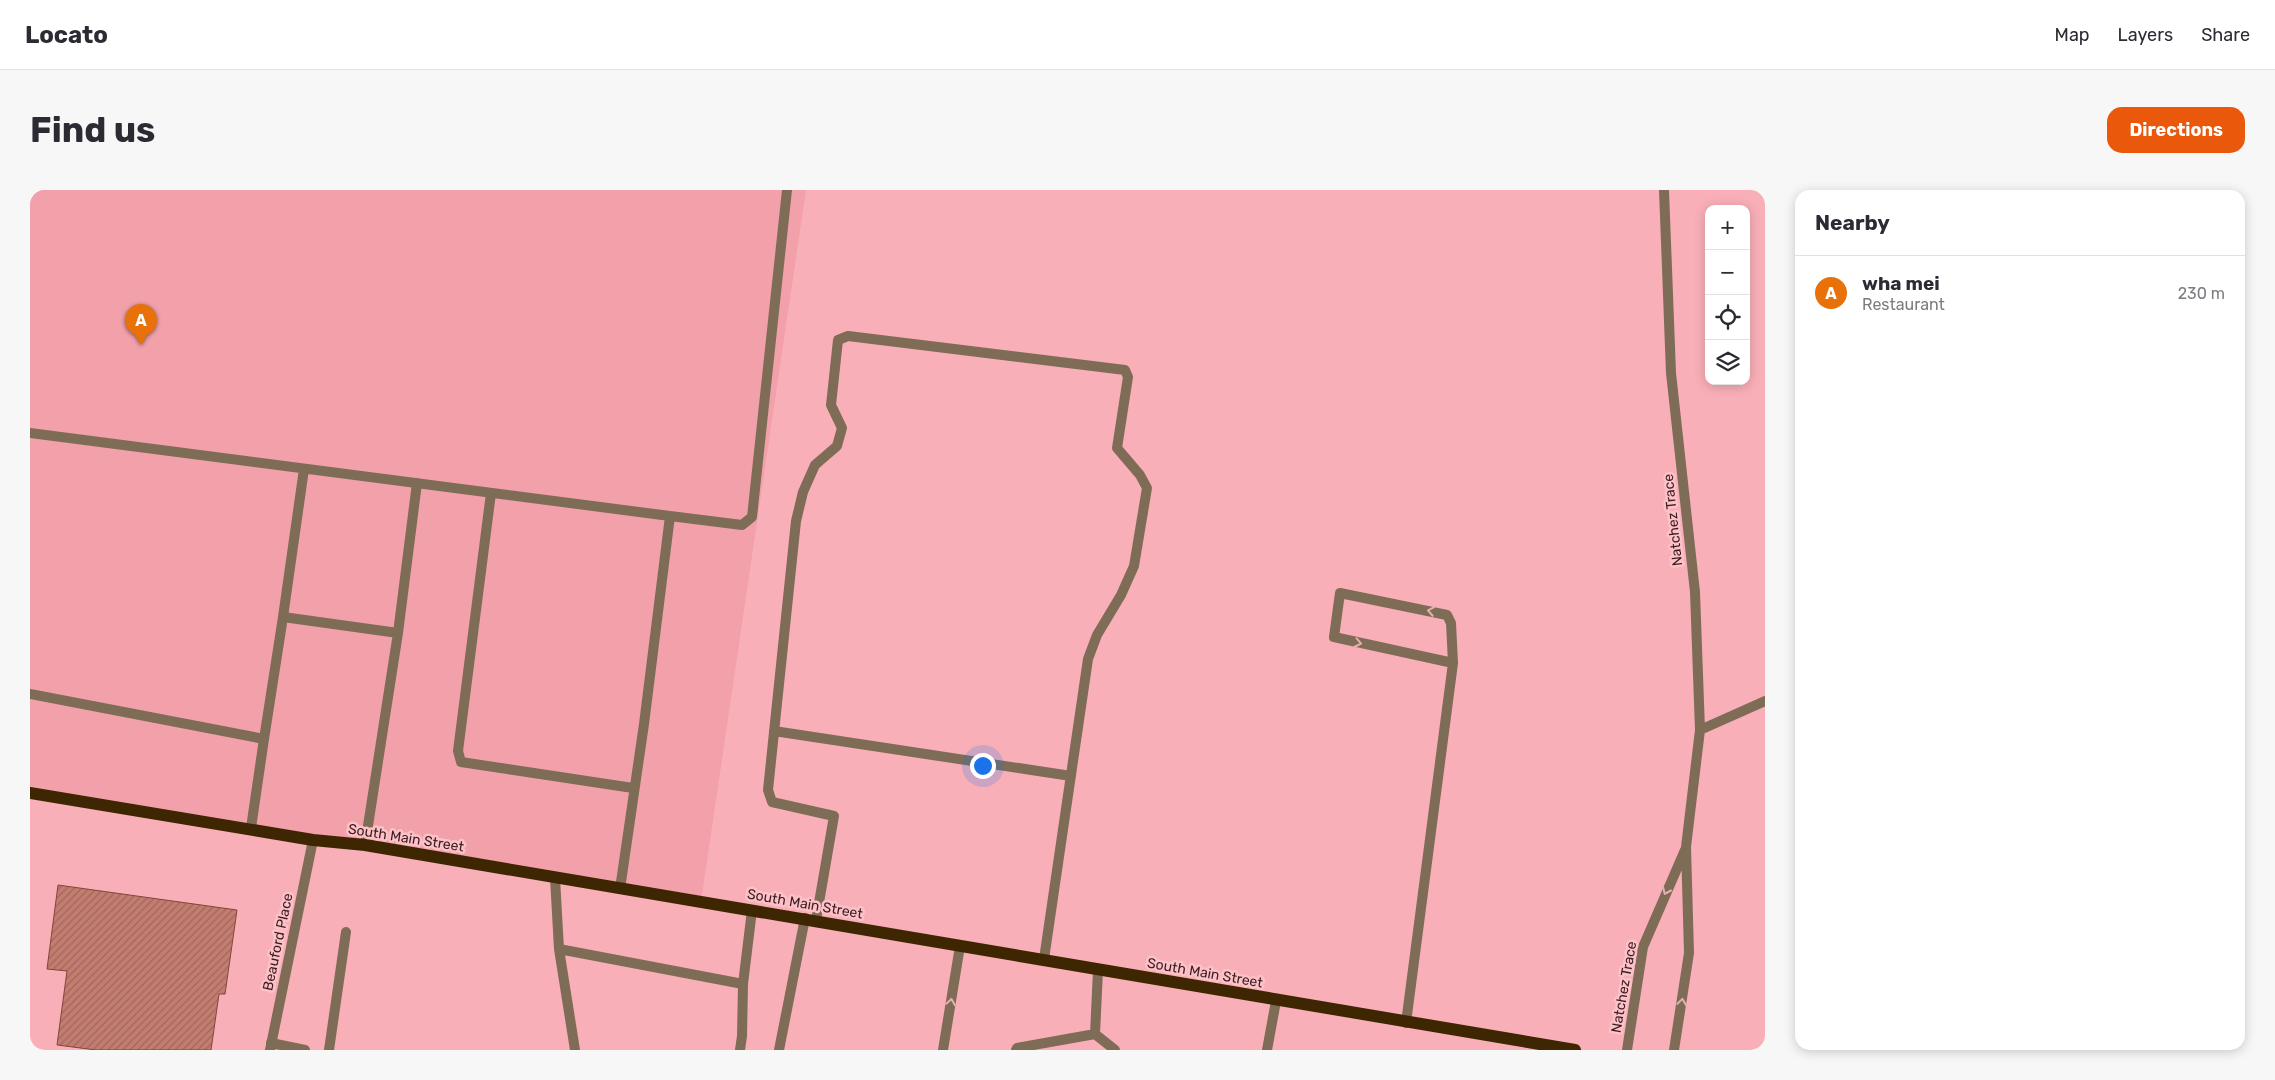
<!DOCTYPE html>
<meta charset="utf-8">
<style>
body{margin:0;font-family:Rubik,sans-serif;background:#f7f7f7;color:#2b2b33}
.controls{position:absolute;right:15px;top:15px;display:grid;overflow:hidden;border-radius:10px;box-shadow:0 2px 12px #0003}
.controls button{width:45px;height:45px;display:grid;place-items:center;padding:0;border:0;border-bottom:1px solid #e1e1e2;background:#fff;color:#2b2b33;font:25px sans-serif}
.you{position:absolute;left:952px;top:575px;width:18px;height:18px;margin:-12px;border:4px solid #fff;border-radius:50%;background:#1a73e8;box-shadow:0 0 0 8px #1a73e833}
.badge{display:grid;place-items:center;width:32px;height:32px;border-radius:50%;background:#ea580c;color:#fff;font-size:16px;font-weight:700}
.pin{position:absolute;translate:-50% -41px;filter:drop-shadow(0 1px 2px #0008)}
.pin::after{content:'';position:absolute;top:26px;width:18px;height:15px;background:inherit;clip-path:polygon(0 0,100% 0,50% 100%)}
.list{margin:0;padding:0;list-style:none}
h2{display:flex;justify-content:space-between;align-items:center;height:65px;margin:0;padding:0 20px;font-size:21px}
h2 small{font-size:16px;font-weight:400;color:#7c7c81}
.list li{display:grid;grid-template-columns:32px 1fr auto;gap:15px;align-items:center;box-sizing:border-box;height:75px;padding:0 20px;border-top:1px solid #e1e1e2}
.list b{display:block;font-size:19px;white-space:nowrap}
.list p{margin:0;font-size:16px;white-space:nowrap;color:#7c7c81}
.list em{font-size:16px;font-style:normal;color:#7c7c81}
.icon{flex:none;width:28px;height:28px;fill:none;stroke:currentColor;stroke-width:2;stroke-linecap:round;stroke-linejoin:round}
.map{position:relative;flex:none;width:1735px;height:860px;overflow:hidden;border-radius:15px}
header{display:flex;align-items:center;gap:30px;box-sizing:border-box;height:70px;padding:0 25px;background:#fff;border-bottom:1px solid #e1e1e2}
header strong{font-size:24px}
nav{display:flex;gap:28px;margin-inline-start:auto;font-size:18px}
.intro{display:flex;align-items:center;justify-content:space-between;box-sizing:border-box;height:120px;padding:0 30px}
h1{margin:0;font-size:35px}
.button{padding:12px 22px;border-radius:15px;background:#ea580c;color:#fff;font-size:18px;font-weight:700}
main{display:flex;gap:30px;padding:0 30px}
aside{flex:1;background:#fff;border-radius:15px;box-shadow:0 2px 12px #0003}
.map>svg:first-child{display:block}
</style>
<header>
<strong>Locato</strong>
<nav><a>Map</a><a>Layers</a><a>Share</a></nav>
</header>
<div class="intro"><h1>Find us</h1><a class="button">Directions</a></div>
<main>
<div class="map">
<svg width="1735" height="860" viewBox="0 0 1735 860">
<defs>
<pattern id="building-hatch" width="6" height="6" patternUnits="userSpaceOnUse" patternTransform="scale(1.25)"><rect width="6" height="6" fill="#c37d70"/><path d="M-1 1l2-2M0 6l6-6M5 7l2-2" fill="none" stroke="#9f665c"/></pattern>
</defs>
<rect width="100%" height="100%" fill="#f9afb8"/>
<path fill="#f2a1ab" d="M0,0H776L671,712L0,604Z"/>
<path fill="url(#building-hatch)" stroke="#83453a" d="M28,695L207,720L195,804H189L181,860H66L27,855L37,781L17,779Z"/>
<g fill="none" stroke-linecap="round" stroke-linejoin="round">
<path stroke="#7f6c56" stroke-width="10" d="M0,243L640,326
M461,303L428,561L431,572L603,598
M253,427L274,279
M368,443L387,293
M0,504L234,549L221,638
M744,541L1041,586
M234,549L253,427L368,443L335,655
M525,688L529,759L545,860
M590,699L614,534L640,326L712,335L722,327L757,0
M786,730L804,626L742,612L738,600L766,331L773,302L785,275L807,256L812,238L801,215L808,150L818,146L1095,180L1098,187L1087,258L1110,285L1117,298L1104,376L1091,405L1067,445L1058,469L1014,769
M529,759L713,794
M1068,780L1065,844L1085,860
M1376,833L1423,473L1421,433L1417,425L1310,403L1304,447L1423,473
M241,853L275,860
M299,860L316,742
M710,860L712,846L713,794L722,720
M913,860L930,756
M986,860L987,858L1065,844"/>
<path stroke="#7f6c56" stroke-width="10" d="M1634,0L1641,183L1665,402L1670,540L1656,657L1659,763L1644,860
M1670,540L1735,511
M240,860L283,650
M749,860L775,728
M1237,860L1246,811
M1597,860L1613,757L1655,660"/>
<path stroke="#3f2602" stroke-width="12" d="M0,603L283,650L335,655L1545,860"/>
</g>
<defs><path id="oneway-chevron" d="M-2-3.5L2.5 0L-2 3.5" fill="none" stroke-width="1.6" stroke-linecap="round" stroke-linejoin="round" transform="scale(1.25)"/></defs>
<g stroke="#e4b0b0">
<use href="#oneway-chevron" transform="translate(1401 421) rotate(-169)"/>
<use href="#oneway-chevron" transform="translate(1328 453) rotate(12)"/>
<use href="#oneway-chevron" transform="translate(1636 701) rotate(114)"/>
<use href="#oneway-chevron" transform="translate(921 812) rotate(-81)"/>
<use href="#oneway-chevron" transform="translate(1652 812) rotate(-82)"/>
</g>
<g text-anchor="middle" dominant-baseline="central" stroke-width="5" stroke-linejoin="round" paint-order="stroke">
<g font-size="14" fill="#391e21" stroke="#fdc1c7">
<text transform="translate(1643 330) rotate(-96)">Natchez Trace</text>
<text transform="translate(376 648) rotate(9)">South Main Street</text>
<text transform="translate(775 714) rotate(10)">South Main Street</text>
<text transform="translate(248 752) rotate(-78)">Beauford Place</text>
<text transform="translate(1175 783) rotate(10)">South Main Street</text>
<text transform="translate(1594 797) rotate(-80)">Natchez Trace</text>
</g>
</g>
</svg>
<div class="controls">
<button>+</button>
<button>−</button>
<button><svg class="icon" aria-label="locate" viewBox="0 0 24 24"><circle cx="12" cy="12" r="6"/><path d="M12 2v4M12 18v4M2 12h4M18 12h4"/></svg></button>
<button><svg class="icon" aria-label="layers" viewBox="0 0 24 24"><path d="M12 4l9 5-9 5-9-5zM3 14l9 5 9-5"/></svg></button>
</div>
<div class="you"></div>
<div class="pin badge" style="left:111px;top:155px;background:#e8710a">A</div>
</div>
<aside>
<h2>Nearby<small></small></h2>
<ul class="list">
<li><span class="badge" style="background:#e8710a">A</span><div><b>wha mei</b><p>Restaurant</p></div><em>230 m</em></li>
</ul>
</aside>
</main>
